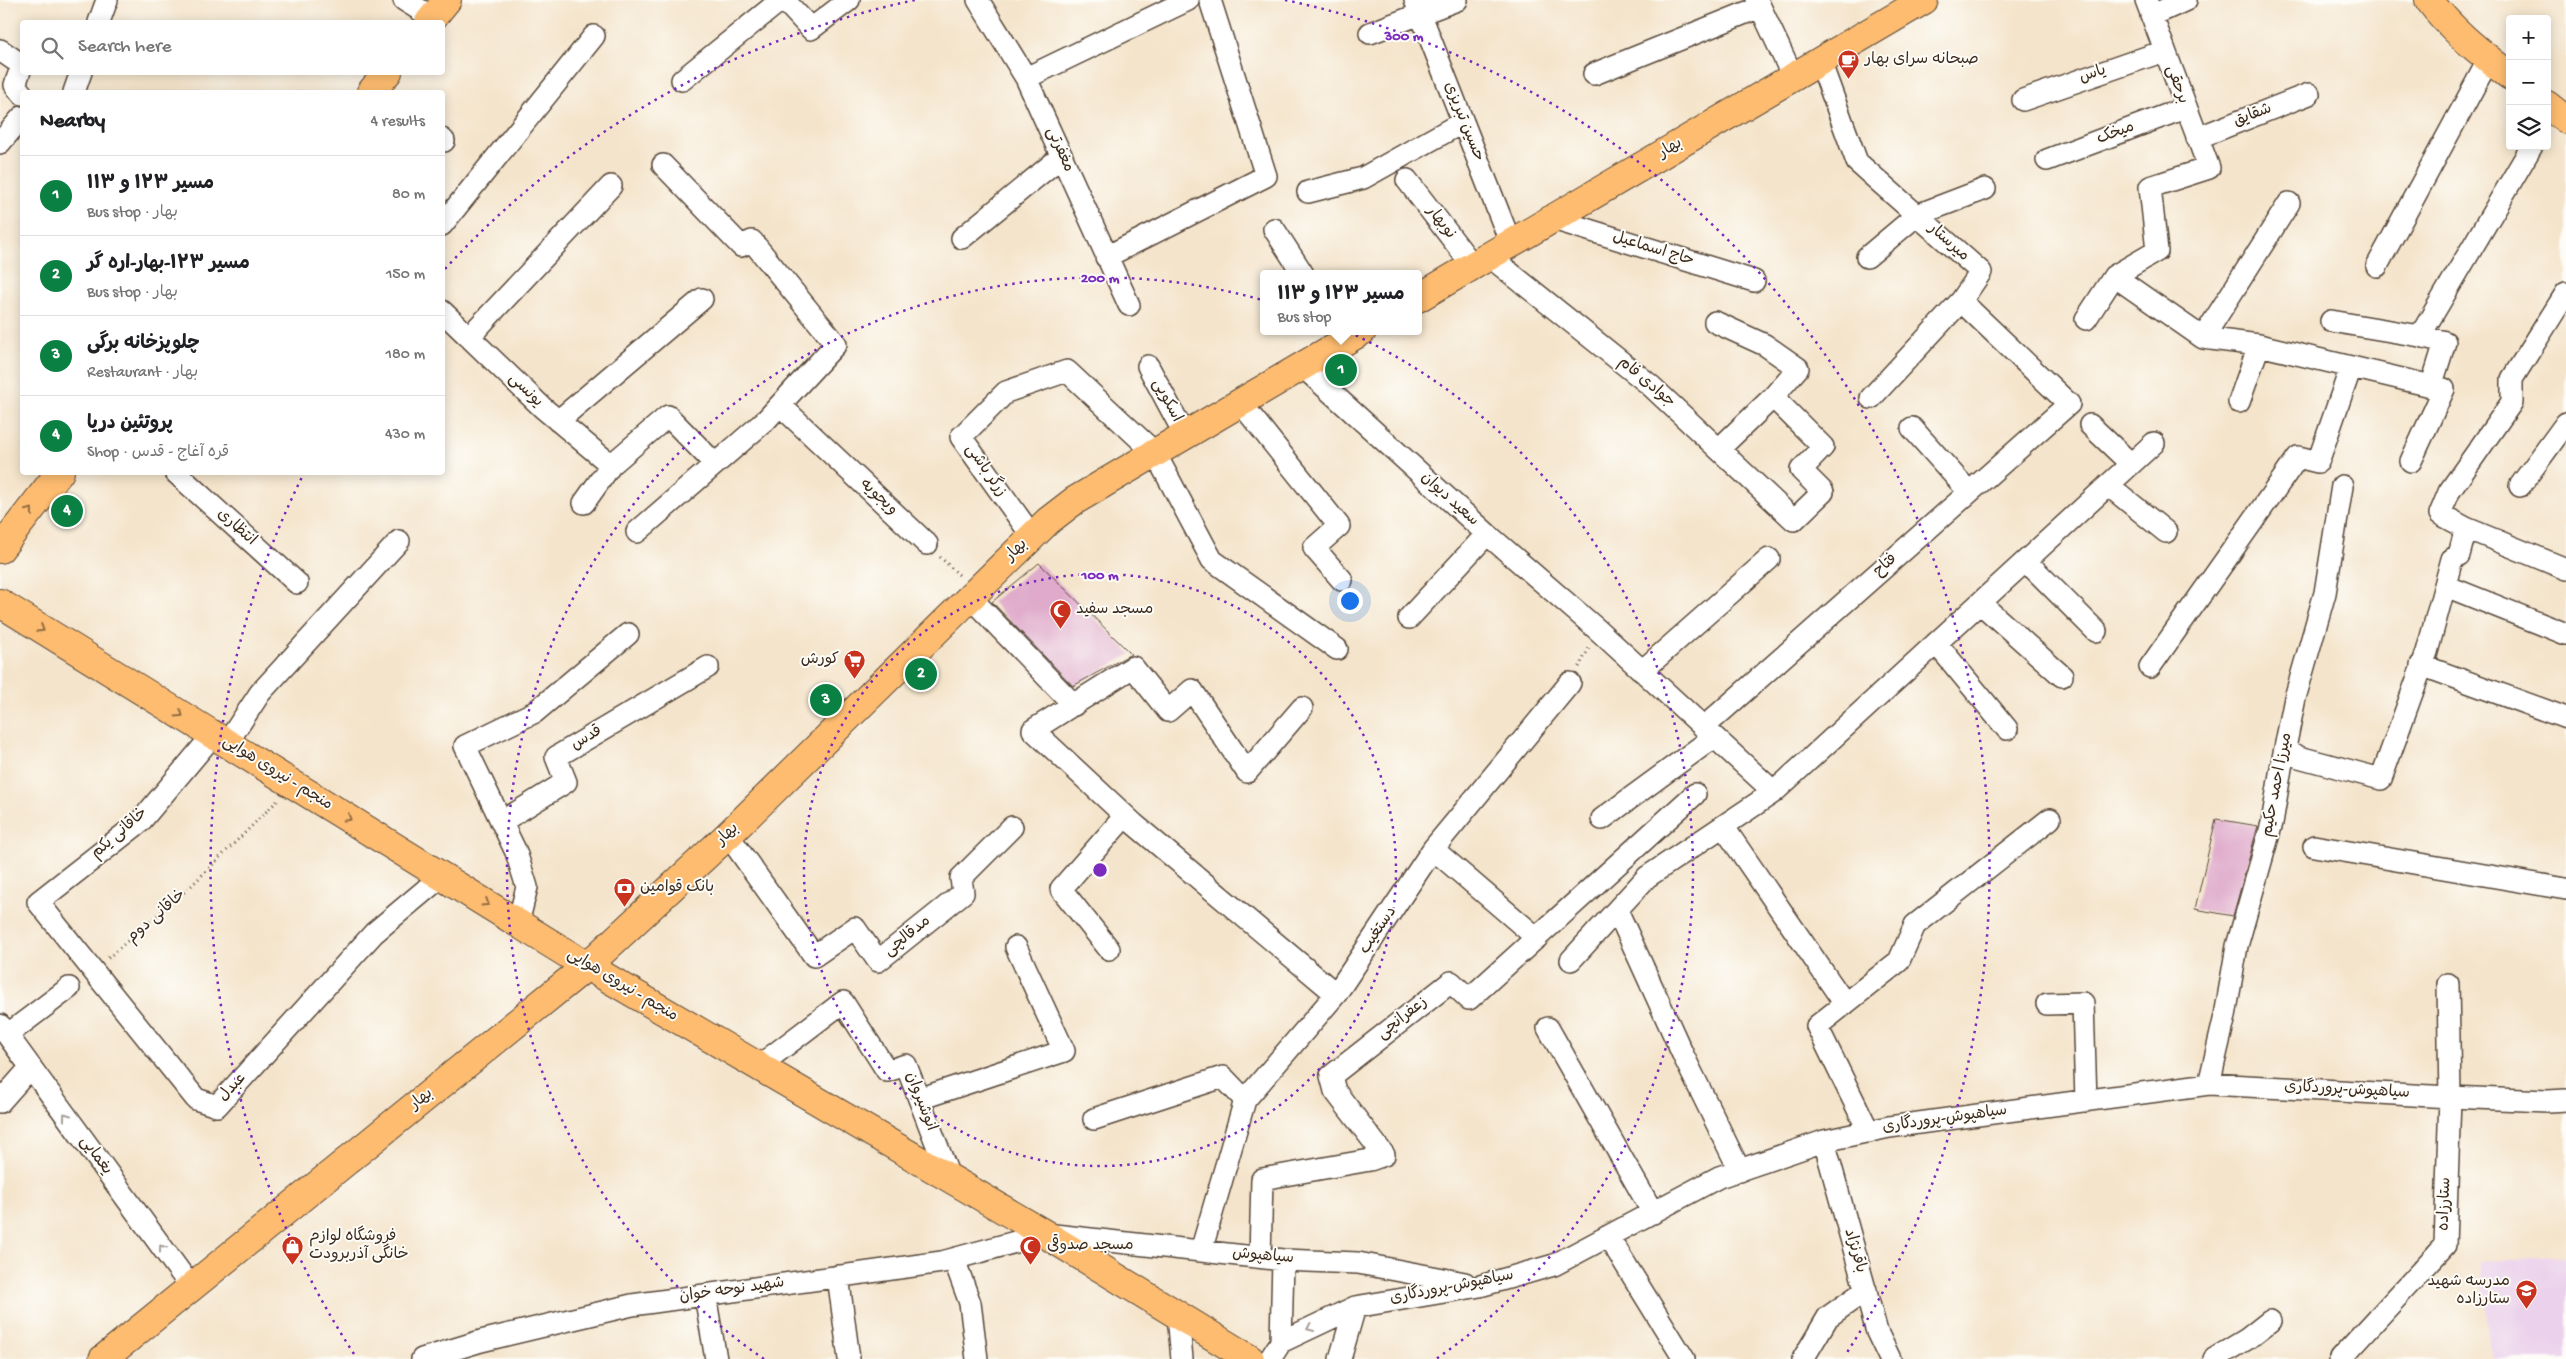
<!DOCTYPE html>
<meta charset="utf-8">
<style>
body{margin:0;font-family:"Gochi Hand","Playpen Sans Arabic",sans-serif;background:#f2f2f2;color:#202124}
.controls{position:absolute;right:15px;top:15px;display:grid;overflow:hidden;border-radius:5px;box-shadow:0 2px 12px #0003}
.controls button{width:45px;height:45px;display:grid;place-items:center;padding:0;border:0;border-bottom:1px solid #e0e0e0;background:#fff;color:#202124;font:25px sans-serif}
.you{position:absolute;left:1349px;top:600px;width:18px;height:18px;margin:-12px;border:4px solid #fff;border-radius:50%;background:#1a73e8;box-shadow:0 0 0 8px #1a73e833}
.badge{display:grid;place-items:center;width:32px;height:32px;border-radius:50%;background:#0b8043;color:#fff;font-size:16px;font-weight:700}
.pin{position:absolute;translate:-50% -50%;border:2px solid #fff;box-shadow:0 1px 5px #0006}
.popup{position:absolute;left:1260px;top:270px;width:162px;height:65px;box-sizing:border-box;display:grid;place-content:center;border-radius:5px;background:#fff;filter:drop-shadow(0 1px 4px #0005);font-size:16px;white-space:nowrap;color:#757577}
.popup b{font-size:19px;color:#202124}
.popup::after{content:'';position:absolute;left:50%;top:100%;margin-left:-10px;border:10px solid transparent;border-top-color:#fff}
.list{margin:0;padding:0;list-style:none}
h2{display:flex;justify-content:space-between;align-items:center;height:65px;margin:0;padding:0 20px;font-size:21px}
h2 small{font-size:16px;font-weight:400;color:#757577}
.list li{display:grid;grid-template-columns:32px 1fr auto;gap:15px;align-items:center;box-sizing:border-box;height:80px;padding:0 20px;border-top:1px solid #e0e0e0}
.list b{display:block;font-size:19px;white-space:nowrap}
.list p{margin:0;font-size:16px;white-space:nowrap;color:#757577}
.list em{font-size:16px;font-style:normal;color:#757577}
.icon{flex:none;width:28px;height:28px;fill:none;stroke:currentColor;stroke-width:2;stroke-linecap:round;stroke-linejoin:round}
.map{position:relative;flex:none;width:2566px;height:1359px;overflow:hidden}
.search{position:absolute;background:#fff;box-shadow:0 2px 12px #0003;left:20px;top:20px;width:425px;height:55px;display:flex;align-items:center;gap:12px;box-sizing:border-box;padding:0 18px;border-radius:5px;color:#757577;font-size:19px}
.panel{position:absolute;background:#fff;box-shadow:0 2px 12px #0003;left:20px;top:90px;width:425px;height:385px;border-radius:5px}
.map>svg:first-child{display:block}
</style>
<div class="map">
<svg width="2566" height="1359" viewBox="0 0 2566 1359">
<rect width="100%" height="100%" fill="#fdfcf7"/>
<filter id="ink" filterUnits="userSpaceOnUse"><feTurbulence type="fractalNoise" baseFrequency=".02" numOctaves="2"/><feDisplacementMap in="SourceGraphic" scale="10" xChannelSelector="R" yChannelSelector="G"/><feConvolveMatrix kernelMatrix="1 2 1 2 8 2 1 2 1" color-interpolation-filters="sRGB"/></filter>
<filter id="wash" filterUnits="userSpaceOnUse"><feTurbulence type="fractalNoise" baseFrequency=".0096" numOctaves="4" result="noise"/><feDisplacementMap in="SourceGraphic" scale="20" xChannelSelector="R" yChannelSelector="G"/><feGaussianBlur stdDeviation="1.12" result="paint"/><feColorMatrix in="noise" values="0 0 0 0 0 0 0 0 0 0 0 0 0 0 0 0 0 1.4 0 .05"/><feComposite in="paint" operator="in"/></filter>
<g filter="url(#wash)">
<rect width="100%" height="100%" fill="#f4e4cb"/>
<path fill="#ebd1ec" d="M2566,1257V1359H2492L2480,1260Z"/>
<g id="blocks">
<path fill="#dfaacb" d="M1039,563L1131,654L1073,686L992,602Z
M2216,819L2258,826L2233,916L2195,909Z"/>
</g>
</g>
<g filter="url(#ink)">
<use href="#blocks" fill-opacity="0" stroke="#574638" stroke-width="1"/>
<g fill="none" stroke-linecap="round" stroke-linejoin="round">
<defs>
<path id="minor" d="M404,0L433,18
M784,0L811,29L849,0
M978,0L1026,78L1129,305
M1415,0L1511,244
M1757,0L1793,77
M2151,16L2186,0
M99,22L107,0
M1370,33L1457,0
M0,50L22,65L15,85L22,94
M1594,74L1760,7
M1026,78L1188,0
M682,80L781,0
M74,92L81,72
M2023,100L2164,51
M2197,138L2309,94
M442,139L444,141
M0,143L22,117
M2047,160L2185,108
M1407,180L1473,266
M1308,192L1363,178L1463,122
M1553,219L1754,281
M442,225L594,36
M1274,229L1303,274
M962,238L1062,156
M1489,256L1650,385L1794,520L1823,492L1801,470L1823,447L1773,397
M1106,257L1266,176L1210,0
M1867,257L1917,215L1985,189
M2377,266L2489,59
M2114,276L2203,338L2259,345L2444,389L2411,461
M2566,293L2512,379V402L2449,492L2440,514L2466,528L2566,569
M442,311L543,408L611,465
M2086,319L2114,276L2157,251L2150,187L2209,168L2146,0
M2331,321L2420,336
M1715,322L1765,345L1798,368L1773,397L1720,448
M469,337L611,186
M2203,338L2289,203
M1148,366L1185,435
M1302,366L1487,534L1599,631L1774,792
M2431,387L2445,342L2420,336L2532,146
M1871,398L1961,301
M1240,402L1339,526L1314,548L1342,580
M2239,402L2259,345
M780,405L927,544
M558,421L702,299
M2090,425L2131,464
M1912,428L1969,492
M175,472L297,583
M2108,485L2166,532
M2520,486L2566,423
M584,503L611,465L668,416L715,464
M637,532L766,420L836,344L752,241L741,246L663,165
M1032,536L961,437L1006,392L1067,371L1155,453L1212,560L1337,649
M2026,561L2096,631
M2446,586L2566,634
M970,597L1074,705
M1980,603L2062,676
M1409,618L1487,534
M1936,643L2007,729
M2421,665L2566,718
M2150,667L2298,457L2318,462L2351,367
M1642,671L1769,559
M1302,708L1247,772L1192,690L1168,711L1133,667L1033,730L1134,824L1336,994
M1704,727L2069,404L1961,301L1981,272L1857,162L1820,61
M213,735L140,822L38,902L196,1099L217,1106L374,933L442,876
M227,743L260,693L399,541
M2285,750L2299,757L2381,779L2427,652L2452,559L2459,555L2466,528
M1602,819L1714,737
M501,822L566,782L556,757L708,667
M1723,826L1845,1004
M728,835L814,956L855,928L878,961L963,893L961,878L1012,827
M2314,846L2566,889
M1433,849L1537,938
M1617,910L1684,1057L1740,1171
M518,923L527,887L516,852L465,746L535,712L628,634
M1109,949L1061,889L1125,816
M1571,960L1647,877L1774,792L2154,443
M2047,1004L2083,1003L2086,1101
M0,1025L191,1287
M1548,1028L1653,1213
M7,1035L69,988
M759,1066L843,1002L887,1071L906,1065L950,1179
M2209,1084L2225,1016L2237,946L2272,823L2281,768L2295,698L2325,593L2342,486
M919,1099L1064,1051L1016,947
M0,1102L31,1067
M1094,1119L1223,1077L1245,1100
M1869,1132L1817,1026L1899,961L1915,925L2050,819
M1824,1141L1877,1332L1890,1359
M1608,1236L1684,1359
M1201,1251L1245,1100L1336,994L1433,849L1570,683
M1260,1257L1262,1179L1370,1160L1384,1155L1335,1091L1331,1076L1451,982L1469,999L1695,794
M954,1259L970,1303L977,1359
M838,1276L849,1359
M705,1295L716,1359
M1178,1315L1182,1359
M1281,1342L1283,1260
M422,1359L481,1341L632,1305L942,1262L1045,1234L1283,1260L1358,1263L1465,1283
M1270,1359L1281,1342L1355,1307L1480,1286L1554,1265L1719,1177L1824,1141L1889,1127L2209,1084L2450,1097L2548,1101L2566,1100
M1340,1359L1355,1307
M1803,1359L1828,1317L1866,1290
M2214,1359L2247,1339L2270,1321
M2340,1359L2445,1245L2450,1097L2448,984"/>
<path id="major" d="M2429,0C2451,30 2481,53 2510,76
M429,22L447,0
M371,92L388,72
M2547,105L2566,120
M1418,298L1924,0
M0,549L60,472
M0,603L587,966L1045,1234L1250,1359
M103,1359L587,966L728,835L1048,521L1074,501L1155,453L1362,331"/>
</defs>
<use href="#minor" stroke="#574638" stroke-width="24"/>
<use href="#major" stroke="#574638" stroke-width="30"/>
<path stroke="#574638" stroke-width="3" stroke-dasharray="1 4" stroke-linecap="butt" d="M940,557L959,575
M1579,667L1589,648
M108,958L189,888L277,801"/>
<use href="#minor" stroke="#fff" stroke-width="21"/>
<use href="#major" stroke="#fdbc6f" stroke-width="28"/>
</g>
<defs><path id="oneway-chevron" d="M-2-3.5L2.5 0L-2 3.5" fill="none" stroke-width="1.6" stroke-linecap="round" stroke-linejoin="round" transform="scale(1.25)"/></defs>
<g stroke="#926c42">
<use href="#oneway-chevron" transform="translate(30 511) rotate(-52)"/>
<use href="#oneway-chevron" transform="translate(41 629) rotate(32)"/>
<use href="#oneway-chevron" transform="translate(180 714) rotate(32)"/>
<use href="#oneway-chevron" transform="translate(348 818) rotate(32)"/>
<use href="#oneway-chevron" transform="translate(486 903) rotate(32)"/>
</g>
<g stroke="#a79f9a">
<use href="#oneway-chevron" transform="translate(66 1116) rotate(-126)"/>
<use href="#oneway-chevron" transform="translate(162 1248) rotate(-126)"/>
<use href="#oneway-chevron" transform="translate(1310 1328) rotate(155)"/>
</g>
</g>
<g fill="none" stroke="#7b2cbf" stroke-width="2.5" stroke-dasharray="2.5 5">
<circle cx="1100" cy="870" r="296"/>
<path d="M764 1359A593 593 0 1 1 1436 1359"/>
<path d="M354 1354A889 889 0 0 1 304 473M445 269A889 889 0 0 1 915 0M1285 0A889 889 0 0 1 1846 1354"/>
</g>
<defs>
<symbol id="cafe-pin" viewBox="-11 -11 22 30"><path d="M0 17L-7.5 6A9.5 9.5 0 1 1 7.5 6Z" fill="#c8321e" stroke="#fdfcf7"/><path d="M-5.5-4.5H6V0H3Q3 3.5 0 3.5H-2.5Q-5.5 3.5-5.5 0ZM3-3.2v2h1.7v-2ZM-6 4.5H4V6H-6Z" fill="#fff"/></symbol>
<symbol id="mosque-pin" viewBox="-11 -11 22 30"><path d="M0 17L-7.5 6A9.5 9.5 0 1 1 7.5 6Z" fill="#c8321e" stroke="#fdfcf7"/><path d="M3.5-4.9A6 6 0 1 0 3.5 4.9A5 5 0 1 1 3.5-4.9Z" fill="#fff"/></symbol>
<symbol id="supermarket-pin" viewBox="-11 -11 22 30"><path d="M0 17L-7.5 6A9.5 9.5 0 1 1 7.5 6Z" fill="#c8321e" stroke="#fdfcf7"/><path d="M-6-5.5h2.5l.6 2H6L4.5 2H-2.5L-4.4-4H-6ZM-1.5 3.2a1.3 1.3 0 1 0 .1 0ZM3 3.2a1.3 1.3 0 1 0 .1 0Z" fill="#fff"/></symbol>
<symbol id="bank-pin" viewBox="-11 -11 22 30"><path d="M0 17L-7.5 6A9.5 9.5 0 1 1 7.5 6Z" fill="#c8321e" stroke="#fdfcf7"/><path d="M-6-4H6V4H-6ZM0-2.3a2.3 2.3 0 1 0 0 4.6a2.3 2.3 0 1 0 0-4.6Z" fill="#fff"/></symbol>
<symbol id="shop-pin" viewBox="-11 -11 22 30"><path d="M0 17L-7.5 6A9.5 9.5 0 1 1 7.5 6Z" fill="#c8321e" stroke="#fdfcf7"/><path d="M-5-2.5h2.3a2.7 3.5 0 0 1 5.4 0H5L5.5 6h-11ZM-1.5-2.5h3a1.5 2.3 0 0 0-3 0Z" fill="#fff"/></symbol>
<symbol id="school-pin" viewBox="-11 -11 22 30"><path d="M0 17L-7.5 6A9.5 9.5 0 1 1 7.5 6Z" fill="#c8321e" stroke="#fdfcf7"/><path d="M0-5L7-2L0 1L-7-2ZM-4 1L0 2.5L4 1V4Q0 6-4 4Z" fill="#fff"/></symbol>
</defs>
<g fill-rule="evenodd">
<use href="#cafe-pin" x="1836" y="48" width="25" height="34"/>
<use href="#mosque-pin" x="1048" y="598" width="25" height="34"/>
<use href="#supermarket-pin" x="842" y="648" width="25" height="34"/>
<use href="#bank-pin" x="612" y="876" width="25" height="34"/>
<use href="#shop-pin" x="280" y="1234" width="25" height="34"/>
<use href="#mosque-pin" x="1018" y="1234" width="25" height="34"/>
<use href="#school-pin" x="2514" y="1278" width="25" height="34"/>
</g>
<g text-anchor="middle" dominant-baseline="central" stroke-width="4" stroke-linejoin="round" paint-order="stroke">
<g font-size="16" fill="#3b2a1e" stroke="#fdfcf7" text-anchor="start">
<text x="1865" y="60">صبحانه سرای بهار</text>
<text x="1076" y="610">مسجد سفید</text>
<text x="839" y="660" text-anchor="end">کورش</text>
<text x="640" y="888">بانک قوامین</text>
<text x="309" y="1237">فروشگاه لوازم<tspan x="309" dy="18">خانگی آذربرودت</tspan></text>
<text x="1047" y="1246">مسجد صدوقی</text>
<text x="2510" y="1282" text-anchor="end">مدرسه شهید<tspan x="2510" dy="18">ستارزاده</tspan></text>
</g>
<g font-size="16" fill="#3b2a1e" stroke="#fdfcf7">
<text transform="translate(2093 75) rotate(-19)">یاس</text>
<text transform="translate(2176 85) rotate(70)">برحقی</text>
<text transform="translate(2253 116) rotate(-21)">شقایق</text>
<text transform="translate(1463 122) rotate(68)">حسین تبریزی</text>
<text transform="translate(2116 134) rotate(-21)">میخک</text>
<text transform="translate(1671 149) rotate(-31)">بهار</text>
<text transform="translate(1059 150) rotate(66)">مغفرتی</text>
<text transform="translate(1440 223) rotate(52)">نوبهار</text>
<text transform="translate(1948 243) rotate(42)">میرستار</text>
<text transform="translate(1653 250) rotate(17)">حاج اسماعیل</text>
<text transform="translate(1646 383) rotate(40)">جوادی فام</text>
<text transform="translate(525 391) rotate(44)">یونسی</text>
<text transform="translate(1166 401) rotate(62)">اسکویی</text>
<text transform="translate(985 471) rotate(55)">زرگر باشی</text>
<text transform="translate(878 498) rotate(43)">ویجویه</text>
<text transform="translate(1449 500) rotate(42)">سعید دیوان</text>
<text transform="translate(236 528) rotate(42)">انتظاری</text>
<text transform="translate(1017 551) rotate(-45)">بهار</text>
<text transform="translate(1886 566) rotate(-42)">فتاح</text>
<text transform="translate(587 739) rotate(-31)">قدس</text>
<text transform="translate(277 774) rotate(32)">منجم - نیروی هوایی</text>
<text transform="translate(2278 785) rotate(-79)">میرزا احمد حکیم</text>
<text transform="translate(120 834) rotate(-41)">خاقانی یکم</text>
<text transform="translate(728 835) rotate(-44)">بهار</text>
<text transform="translate(157 917) rotate(-41)">خاقانی دوم</text>
<text transform="translate(1379 931) rotate(-56)">دستغیب</text>
<text transform="translate(908 937) rotate(-39)">مدقالچی</text>
<text transform="translate(622 986) rotate(31)">منجم - نیروی هوایی</text>
<text transform="translate(1403 1019) rotate(-38)">زعفرانچی</text>
<text transform="translate(233 1088) rotate(-47)">عبدل</text>
<text transform="translate(2347 1091) rotate(3)">سیاهپوش-پروردگاری</text>
<text transform="translate(422 1100) rotate(-39)">بهار</text>
<text transform="translate(920 1102) rotate(69)">انوشیروان</text>
<text transform="translate(1945 1120) rotate(-8)">سیاهپوش-پروردگاری</text>
<text transform="translate(95 1156) rotate(54)">یغمایی</text>
<text transform="translate(2446 1204) rotate(-88)">ستارزاده</text>
<text transform="translate(1854 1251) rotate(74)">باقرنژاد</text>
<text transform="translate(1263 1257) rotate(5)">سیاهپوش</text>
<text transform="translate(1452 1288) rotate(-11)">سیاهپوش-پروردگاری</text>
<text transform="translate(732 1291) rotate(-8)">شهید نوحه خوان</text>
</g>
</g>
<circle cx="1100" cy="870" r="8" fill="#7b2cbf" stroke="#fdfcf7" stroke-width="2.5"/>
<g font-size="15" text-anchor="middle" font-weight="bold" fill="#7b2cbf" stroke="#fdfcf7" stroke-width="4" stroke-linejoin="round" paint-order="stroke">
<text x="1404" y="40">300 m</text>
<text x="1100" y="282">200 m</text>
<text x="1100" y="579">100 m</text>
</g>
</svg>
<div class="controls">
<button>+</button>
<button>−</button>
<button><svg class="icon" aria-label="layers" viewBox="0 0 24 24"><path d="M12 4l9 5-9 5-9-5zM3 14l9 5 9-5"/></svg></button>
</div>
<div class="you"></div>
<div class="pin badge" style="left:1341px;top:370px">1</div>
<div class="popup"><b>مسیر ۱۲۳ و ۱۱۳</b>Bus stop</div>
<div class="pin badge" style="left:921px;top:674px">2</div>
<div class="pin badge" style="left:826px;top:700px">3</div>
<div class="pin badge" style="left:67px;top:511px">4</div>
<div class="search"><svg class="icon" aria-label="search" viewBox="0 0 24 24"><circle cx="10" cy="10" r="6"/><path d="M15 15l6 6"/></svg>Search here</div>
<section class="panel">
<h2>Nearby<small>4 results</small></h2>
<ul class="list">
<li><span class="badge">1</span><div><b>مسیر ۱۲۳ و ۱۱۳</b><p>Bus stop · بهار</p></div><em>80 m</em></li>
<li><span class="badge">2</span><div><b>مسیر ۱۲۳-بهار-اره گر</b><p>Bus stop · بهار</p></div><em>150 m</em></li>
<li><span class="badge">3</span><div><b>چلوپزخانه برگی</b><p>Restaurant · بهار</p></div><em>180 m</em></li>
<li><span class="badge">4</span><div><b>پروتئین دریا</b><p>Shop · قره آغاج - قدس</p></div><em>430 m</em></li>
</ul>
</section>
</div>
